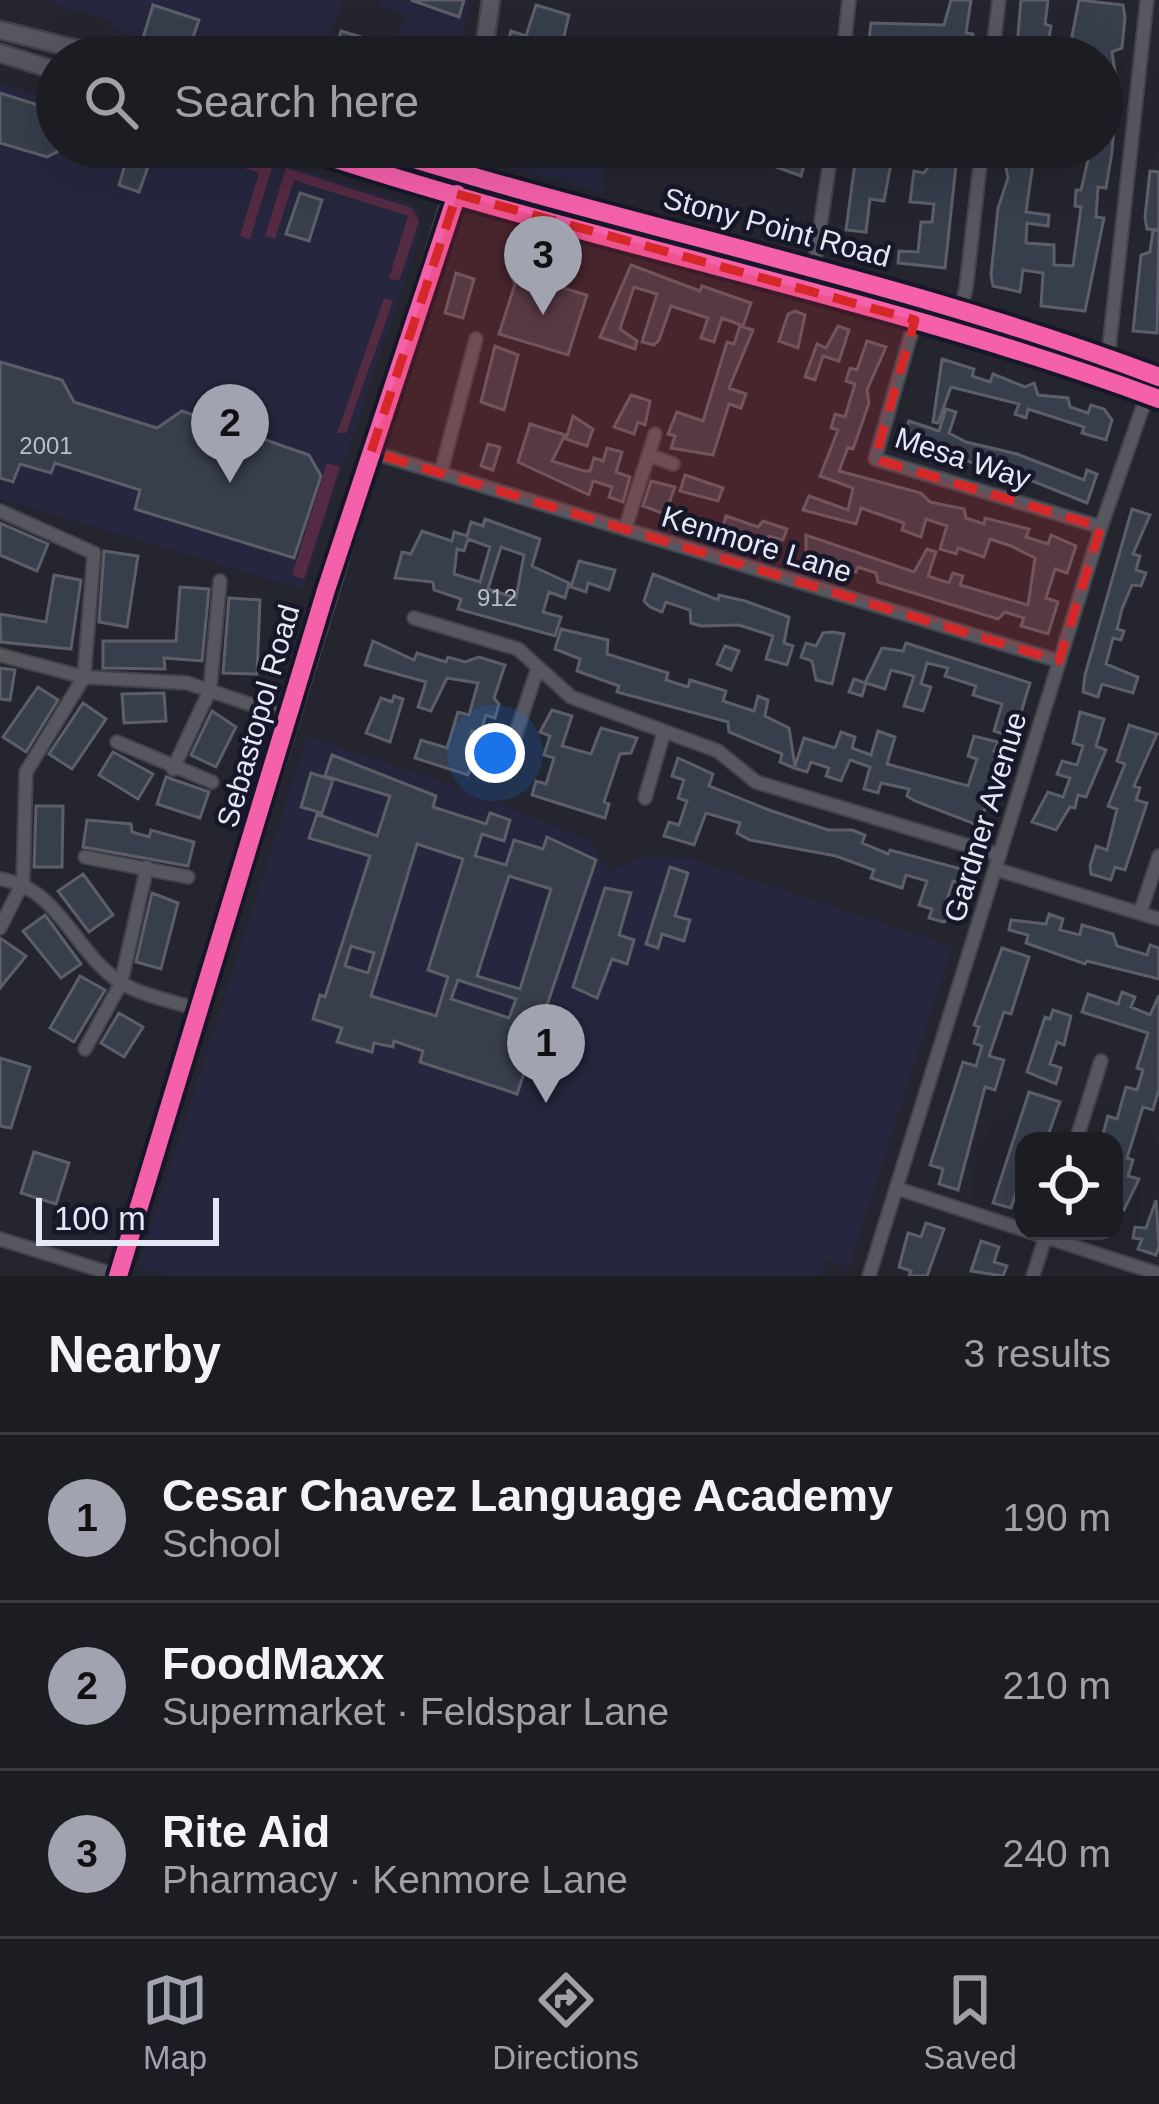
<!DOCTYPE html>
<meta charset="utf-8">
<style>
body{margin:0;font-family:Arial,sans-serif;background:#292930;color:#f1f3f6}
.controls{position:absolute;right:36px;bottom:36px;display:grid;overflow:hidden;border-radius:24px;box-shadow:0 12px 48px #0002}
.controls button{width:108px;height:108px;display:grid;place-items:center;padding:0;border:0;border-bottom:3px solid #3a3a41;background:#1c1c23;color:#f1f3f6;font:60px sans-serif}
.scale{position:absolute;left:36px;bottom:30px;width:183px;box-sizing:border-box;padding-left:12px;border:6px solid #e6e7f5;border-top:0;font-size:33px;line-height:42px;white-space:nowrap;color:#e6e7f5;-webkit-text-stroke:9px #17172a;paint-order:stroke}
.you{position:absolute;left:495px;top:753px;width:42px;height:42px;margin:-30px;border:9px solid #fff;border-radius:50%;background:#1a73e8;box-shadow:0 0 0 18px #1a73e833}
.badge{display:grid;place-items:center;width:78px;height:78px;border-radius:50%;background:#a2a3b0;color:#111;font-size:39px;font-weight:700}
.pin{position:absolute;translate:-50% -99px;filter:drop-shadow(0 3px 6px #0008)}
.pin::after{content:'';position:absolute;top:63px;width:42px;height:36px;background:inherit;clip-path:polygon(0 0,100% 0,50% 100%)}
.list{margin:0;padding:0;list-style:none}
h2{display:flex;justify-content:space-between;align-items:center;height:156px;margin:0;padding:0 48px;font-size:51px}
h2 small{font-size:39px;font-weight:400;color:#a0a1a6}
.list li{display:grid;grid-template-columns:78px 1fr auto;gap:36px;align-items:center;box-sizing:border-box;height:168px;padding:0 48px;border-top:3px solid #3a3a41}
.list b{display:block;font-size:45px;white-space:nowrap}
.list p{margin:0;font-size:39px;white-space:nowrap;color:#a0a1a6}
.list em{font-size:39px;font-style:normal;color:#a0a1a6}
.icon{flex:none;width:66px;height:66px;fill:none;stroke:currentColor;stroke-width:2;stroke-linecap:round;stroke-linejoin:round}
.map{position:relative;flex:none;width:1159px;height:1276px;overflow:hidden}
.search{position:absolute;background:#1c1c23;box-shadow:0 12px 48px #0002;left:36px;right:36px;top:36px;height:132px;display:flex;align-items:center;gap:30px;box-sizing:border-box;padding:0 42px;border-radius:66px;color:#a0a1a6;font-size:45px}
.sheet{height:660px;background:#1c1c23}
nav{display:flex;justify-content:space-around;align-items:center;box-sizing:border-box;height:168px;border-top:3px solid #3a3a41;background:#1c1c23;font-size:33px;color:#a0a1a6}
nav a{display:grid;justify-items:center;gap:6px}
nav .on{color:#a2a3b0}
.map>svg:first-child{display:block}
</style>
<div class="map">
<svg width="1159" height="1276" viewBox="0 0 1159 1276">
<rect width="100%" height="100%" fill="#25252f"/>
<path fill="#26263e" d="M45,0H343L325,57H197L113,30L109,21Z
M380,0H469L459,57H390L405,15L378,6Z
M0,83L57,102V147H226L410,203L419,211L420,234L303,589L0,499Z
M492,147H608L603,193L499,166Z
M307,736L466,790L586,839L611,871L639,857L690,858L952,947L849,1268L826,1260L822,1276H167L138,1268Z"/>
<path fill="#552b44" d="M177,147H215L273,165L250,239L240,236L259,173Z
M286,168L412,208L419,221L399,281L389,278L408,216L294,180L275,239L265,236Z
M384,298L393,301L346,433H337Z
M327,463L340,467L304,579L292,575Z"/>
<path fill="#373e4c" stroke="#5c5f68" stroke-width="3" fill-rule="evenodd" d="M411,0H464L459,17Z
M951,0H971L966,33L973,34L971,46L962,57H918L919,51L893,47L892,57H867L871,23L944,25Z
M1021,0H1048L1045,24L1051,26L1046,57H1016Z
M1079,0L1123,5L1125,17L1122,48L1112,52L1117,85L1112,152L1106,188L1098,187L1096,217L1104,218L1085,311L1041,306L1043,273L1023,270L1020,292L993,286L991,275L998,208L1008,178L1003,153L1019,155V147H1057L1056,164H1033L1026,212L1049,215L1048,226L1027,223L1026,243L1054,245V265L1073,266L1081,207L1075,206L1076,190H1081L1091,147H1102V57H1068Z
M153,5L199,20L188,52L143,38Z
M536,5L569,15L559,57L508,42L511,31L526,36Z
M341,31L378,42L373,57H333Z
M0,93L57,111V152L47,157L0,143Z
M130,147H155L139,192L119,185Z
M770,147L807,155L801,176L765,163Z
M863,147H894L884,201L870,199L866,232L846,230L856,155Z
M931,147H958L945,268L898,263L899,251L918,252L921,222H932L934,204L910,202L914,171L924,173L929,166Z
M1150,171L1159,172V230L1147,229L1145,217Z
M300,193L322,200L309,241L286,234Z
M1153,230L1159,231L1157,333L1133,331L1141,255L1150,252Z
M522,265L529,278L587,295L568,355L499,334L515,284L509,272Z
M631,265L700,291L702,286L751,303L743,326L722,318L714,342L701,338L708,318L671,306L659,340L654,345L642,342L657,294L634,287L620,329L637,341L635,349L600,337Z
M456,273L474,279L463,318L445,313Z
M795,311L805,315L798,348L779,341L788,314Z
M740,326L753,330L729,388L746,394L741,408L729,404L713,455L671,448L675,436L668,434L677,412L703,421L727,342L734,344Z
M838,326L849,330L839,361L823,356L815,380L805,377L817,344L826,348Z
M867,341L886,347L867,390L869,403L853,449L848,447L839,471L921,493L930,502L964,509L966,518L984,524L985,518L1029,529L1026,537L1048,544L1051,535L1076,546L1067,573L1055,569L1046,598L1058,602L1048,634L1021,626L1024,618L1005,612L998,619L878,582L876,573L858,567L856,572H844L806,555V535L914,572L927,549L936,552L928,576L949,583L953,573L963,576L960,585L1028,605L1035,558L1011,546L990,539L984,557L958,548L956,554L940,549L947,526L926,519L921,537L902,530L904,523L861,508L856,524L803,510L809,496L848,510L853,488L820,476L838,430L831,428L835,414L845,417L855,384L846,381L850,368L857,370Z
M495,346L518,355L504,410L481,402Z
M942,359L974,369L972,376L990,382L993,374L1025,387L1034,383L1038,395L1068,398L1070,407L1088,413L1091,405L1104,409L1112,420L1106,440L1082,433L1084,427L1028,409L1026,418L1015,414L1019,404L951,387L938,423L933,422Z
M0,362L62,380L74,402L157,428L182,411L309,455L321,476L294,558L135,509L140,490L55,463L51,473L20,464L13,482L0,478Z
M631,395L650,401L645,425L638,422L634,434L614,427Z
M946,409L956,412L949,433L966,442L1017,454L1084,480L1087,470L1097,474L1087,503L1010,472L1008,477L945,452L943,457L901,444L909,421L939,431Z
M573,416L593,429L587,446L566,439Z
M530,424L565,435L552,461L584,471H590L594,458L603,461L607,448L622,452L616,472L630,477L623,502L609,497L612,487L593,481L589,495L518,462Z
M488,444L500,447L493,470L481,466Z
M685,475L723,488L718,501L680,491Z
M651,481L675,487L665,514L643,506Z
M1132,509L1150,515L1133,554L1140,556L1136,570L1146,573L1141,586L1132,585L1122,609L1117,629L1124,631L1121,640L1113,638L1106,664L1138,677L1133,693L1102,684L1098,697L1083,692L1085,675Z
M726,516L758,527L763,521L787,529L783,540L769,536L759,546L721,533Z
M485,519L540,539L532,566L569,583L565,598L549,592L543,612L561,617L555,636L458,609L461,599L434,590L433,582L395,578L402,552L411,554L422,531L452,541L454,532L467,536L471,522L483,526ZM468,539L490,547L480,582L454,574L457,549L464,551ZM501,547L524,555L516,598L488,589Z
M0,523L48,544L37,571L0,555Z
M104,551L138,556L127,627L99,622Z
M579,561L615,570L609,590L588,583L586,592L571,587Z
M653,574L718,600L719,595L745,601L789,617L784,643L793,646L787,665L766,659L773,636L739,625L701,626L691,623L690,610L666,602L662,612L650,607L644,601Z
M54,575L81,580L71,649L1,642L0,614L46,622Z
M180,587L209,589L202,661L164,658L165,669L103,668V641H176Z
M229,598L260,600L257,674L223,673Z
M561,629L608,640L607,654L668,673L666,680L688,687L690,680L726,691L723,701L754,711L758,696L768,700L765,716L789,728L795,766L804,738L835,748L841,732L855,737L852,748L871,755L878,731L895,737L887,764L968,786L977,759L968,756L974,736L998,742L994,751L1009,756L1005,770L997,767L980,826L915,801L907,796L909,789L881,783L878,793L864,789L870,767L850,760L841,781L826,776L829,768L811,762L807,772L794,768L780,762L782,754L729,732L728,722L617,692L619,686L577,671L580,659L555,649Z
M833,632L844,634L832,684L816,680L812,661L801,657L806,643L816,646L823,633Z
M373,641L414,660L417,653L446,662L448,657L465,662L479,657L505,665L494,698L499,704L495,718L486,715L480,734L472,731L466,750L473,762L468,775L415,758L421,740L447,748L458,712L469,715L478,683L447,678L431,711L418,707L426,682L365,665Z
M906,643L1030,683L1017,726L1023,727L1020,739L994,731L1002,704L973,695L976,686L945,676L948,668L927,663L921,684L931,687L923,711L904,706L914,676L891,670L885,689L866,683L862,696L849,692L854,679L865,683L882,648L903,651Z
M725,646L739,651L731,670L717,664Z
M0,668L15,670L10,700L0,699Z
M38,687L58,700L26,752L3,737Z
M164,693L166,721L124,723L122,694Z
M394,696L403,699L390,742L366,733L381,698L392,702Z
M83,703L106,719L72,769L49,754Z
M552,710L572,716L562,746L591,754L601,728L637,738L631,753L620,754L604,802L609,804L605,818L532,795L536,781L546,784L554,758L544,755L550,736L540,732Z
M212,711L236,727L216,767L191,755Z
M1080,712L1104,719L1096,746L1106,750L1086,797L1078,795L1075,808L1070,807L1056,830L1032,822L1048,792L1063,797L1070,778L1057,774L1062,761L1077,765L1083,746L1073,743Z
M1129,725L1157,734L1134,786L1140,788L1136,800L1147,803L1125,870L1115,867L1111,880L1091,874L1090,866L1096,846L1107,850L1117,809L1108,806L1125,764L1117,761Z
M113,752L153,774L138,799L99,775Z
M332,755L436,796L433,807L486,824L490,813L510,820L504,841L482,834L475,856L506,865L514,840L543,849L547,837L596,860L517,1094L420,1062L423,1051L394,1041L393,1047L374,1043L372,1052L337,1042L342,1028L313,1019L320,995L325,997L370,856L309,838L317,814L377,836L390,796L325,776ZM417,844L463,859L428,970L448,977L436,1016L371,996ZM509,876L551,889L520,989L477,976ZM351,946L374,953L368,973L345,966ZM458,980L516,999L509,1018L451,999Z
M678,758L713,774L709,786L769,810L828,830H852L865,835L862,843L888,854L890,850L965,870L960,884L953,881L945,906L953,908L950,917L944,922L929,918L932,909L919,905L927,881L906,875L902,888L871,878L874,870L836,856L750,840L737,833L740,823L706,813L694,845L664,836L669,822L679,825L687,801L678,798L684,780L672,776Z
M311,773L333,780L322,813L301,807Z
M166,777L209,792L200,818L157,804Z
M36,806H63L62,867H34Z
M87,820L131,824L132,832L149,837L151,830L194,842L188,866L83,847Z
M670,867L688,873L675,916L690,920L684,941L662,934L658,948L646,944Z
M83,874L113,915L89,932L58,891Z
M605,888L631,893L619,935L634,940L627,964L612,959L597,998L573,987Z
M152,893L178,903L161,969L136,962Z
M1049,914L1063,919L1060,930L1080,935L1082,925L1096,929L1113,934L1117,946L1147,955L1150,945L1159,948V979L1087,961L1085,964L1026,943L1028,935L1009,930L1011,920L1046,924Z
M45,915L81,964L61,978L23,931Z
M0,938L26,956L0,988Z
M1002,948L1029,957L1011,1014L1004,1012L989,1056L1004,1060L995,1090L985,1087L958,1190L939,1184L943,1169L930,1165L963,1062L976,1066L982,1046L974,1043L979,1027L974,1025Z
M80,976L105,990L74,1042L50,1028Z
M1122,992L1135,997L1131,1007L1150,1015L1159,995V1089L1153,1110L1143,1107L1127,1158L1133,1160L1128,1176L1139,1179L1124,1210L1114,1207V1141H1101L1108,1116L1117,1119L1126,1087L1137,1090L1143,1070L1137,1068L1148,1033L1082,1012L1088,994L1118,1004Z
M1053,1010L1071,1016L1064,1045L1057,1042L1050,1064L1061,1068L1056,1084L1027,1072L1045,1017L1050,1019Z
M119,1013L143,1027L124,1057L101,1043Z
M0,1058L30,1067L11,1128L0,1126Z
M1029,1092L1060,1102L1046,1141H1024V1195L1016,1193L1011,1208L993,1203Z
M34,1152L69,1163L56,1204L21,1193Z
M1156,1200L1159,1246L1156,1255L1138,1249L1142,1239L1133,1238L1135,1227L1146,1228Z
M926,1223L944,1229L927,1276H909L911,1271L899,1267L908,1233L921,1237Z
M981,1241L999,1247L994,1262L1007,1266L1003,1276L971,1271Z"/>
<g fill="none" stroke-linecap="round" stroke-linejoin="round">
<defs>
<path id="minor" d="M843,57L849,0
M992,57L999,0
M811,288L832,147
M915,320L875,459L1101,527
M954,333L966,289L982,147
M1108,357L1147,0
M371,452L1059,661
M649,455L673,464
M441,472L476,339
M0,511L94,553L84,677L26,772L23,882L0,928
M625,529L655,434
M414,618L518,649L571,697L718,751L756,782L999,855
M0,655L84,677L187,683L288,717
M117,742L212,782
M509,755L538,667
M173,769L210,690L220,581
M645,798L664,732
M85,857L188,877
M995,869L1159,919
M0,879C60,888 73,951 120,982C142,996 176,1002 201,1010
M1140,913L1159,856
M85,1049L121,983L147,867
M1076,1141L1101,1061
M896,1188L1024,1230
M1027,1231L1159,1274
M0,1239L119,1276
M869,1276L1101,527L1154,375
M1033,1276L1047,1232"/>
<path id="secondary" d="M0,30L109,57
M0,53L57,71
M483,57L491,0
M299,147C582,242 878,295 1159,399
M375,147C635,229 904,280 1159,377
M118,1276L467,147"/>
</defs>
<use href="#minor" stroke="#42424b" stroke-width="16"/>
<use href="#secondary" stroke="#42424b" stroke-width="21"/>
<use href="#minor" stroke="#57575f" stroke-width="12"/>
<use href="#secondary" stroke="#57555f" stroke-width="16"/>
<defs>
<path id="cycleway" d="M299,147C582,242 878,295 1159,399
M375,147C635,229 904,280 1159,377
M118,1276L326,590L457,194"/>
</defs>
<use href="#cycleway" stroke="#17172a" stroke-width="26"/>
<use href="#cycleway" stroke="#f560ab" stroke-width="18"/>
</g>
<path fill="#d62828" fill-opacity="0.2" stroke="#d62828" stroke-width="9" stroke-dasharray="24 15" stroke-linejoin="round" d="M457,194L915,320L875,459L1101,527L1059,661L371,452Z"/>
<g text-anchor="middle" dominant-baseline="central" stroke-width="9" stroke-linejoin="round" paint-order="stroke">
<g font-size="24" fill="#babdcb">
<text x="46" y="445">2001</text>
<text x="497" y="597">912</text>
</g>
<g font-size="30" fill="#e6e7f5" stroke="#17172a">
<text transform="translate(777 227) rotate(15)">Stony Point Road</text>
<text transform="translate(963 458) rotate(18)">Mesa Way</text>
<text transform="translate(757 544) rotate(17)">Kenmore Lane</text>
<text transform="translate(258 716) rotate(-74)">Sebastopol Road</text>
<text transform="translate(985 817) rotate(-73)">Gardner Avenue</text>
</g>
</g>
</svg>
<div class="controls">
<button><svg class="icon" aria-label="locate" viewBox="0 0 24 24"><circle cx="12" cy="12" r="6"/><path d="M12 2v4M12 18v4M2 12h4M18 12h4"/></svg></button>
</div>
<div class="scale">100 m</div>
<div class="you"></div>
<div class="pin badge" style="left:546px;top:1103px">1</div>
<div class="pin badge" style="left:230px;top:483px">2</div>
<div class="pin badge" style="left:543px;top:315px">3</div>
<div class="search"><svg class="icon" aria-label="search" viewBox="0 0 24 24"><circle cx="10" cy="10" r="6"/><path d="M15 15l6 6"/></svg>Search here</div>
</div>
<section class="sheet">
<h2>Nearby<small>3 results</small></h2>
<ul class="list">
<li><span class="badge">1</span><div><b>Cesar Chavez Language Academy</b><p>School</p></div><em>190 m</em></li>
<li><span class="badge">2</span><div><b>FoodMaxx</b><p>Supermarket · Feldspar Lane</p></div><em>210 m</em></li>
<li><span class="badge">3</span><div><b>Rite Aid</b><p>Pharmacy · Kenmore Lane</p></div><em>240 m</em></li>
</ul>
</section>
<nav>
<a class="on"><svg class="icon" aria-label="map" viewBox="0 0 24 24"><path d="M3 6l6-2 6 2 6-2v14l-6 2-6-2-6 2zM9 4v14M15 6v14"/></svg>Map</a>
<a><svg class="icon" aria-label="directions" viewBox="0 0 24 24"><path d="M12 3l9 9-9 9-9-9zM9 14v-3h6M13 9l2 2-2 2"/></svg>Directions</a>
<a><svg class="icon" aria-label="saved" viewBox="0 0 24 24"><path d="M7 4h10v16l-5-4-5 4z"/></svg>Saved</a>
</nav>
